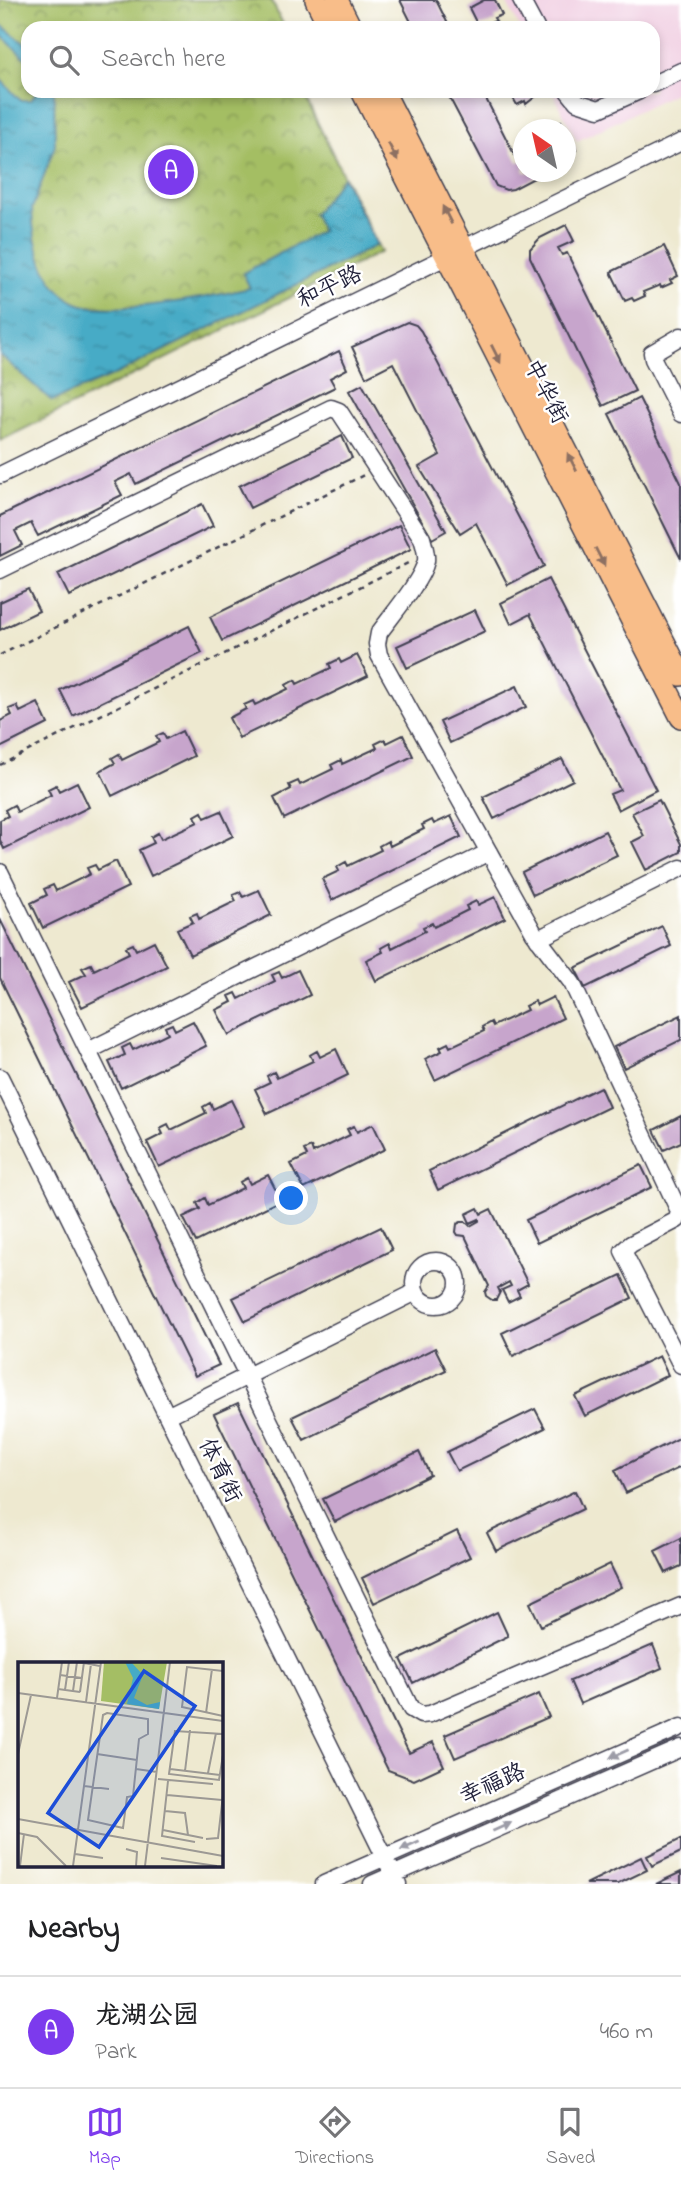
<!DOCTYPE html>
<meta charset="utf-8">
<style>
body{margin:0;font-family:"Indie Flower","LXGW WenKai TC",sans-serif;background:#f6f6f6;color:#202124}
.compass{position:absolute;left:513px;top:119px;width:63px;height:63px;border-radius:50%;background:#fff;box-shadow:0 4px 10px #0003;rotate:326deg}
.you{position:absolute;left:292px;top:1199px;width:24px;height:24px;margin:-18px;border:5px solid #fff;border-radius:50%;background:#1a73e8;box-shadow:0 0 0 10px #1a73e833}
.badge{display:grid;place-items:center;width:46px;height:46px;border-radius:50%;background:#7c3aed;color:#fff;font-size:23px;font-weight:700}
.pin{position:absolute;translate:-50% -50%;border:4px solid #fff;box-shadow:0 2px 7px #0006}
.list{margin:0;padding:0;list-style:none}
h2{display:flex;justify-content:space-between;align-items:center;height:91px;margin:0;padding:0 28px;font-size:30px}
h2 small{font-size:23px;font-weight:400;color:#757577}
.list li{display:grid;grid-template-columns:46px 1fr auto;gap:21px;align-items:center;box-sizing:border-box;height:112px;padding:0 28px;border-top:2px solid #e0e0e0}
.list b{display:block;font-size:26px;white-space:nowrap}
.list p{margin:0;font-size:23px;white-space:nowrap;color:#757577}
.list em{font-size:23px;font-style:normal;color:#757577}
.icon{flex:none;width:38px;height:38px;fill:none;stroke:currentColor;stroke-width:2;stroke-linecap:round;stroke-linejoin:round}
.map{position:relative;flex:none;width:681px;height:1884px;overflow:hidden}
.search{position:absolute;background:#fff;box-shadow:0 4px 10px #0003;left:21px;right:21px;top:21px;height:77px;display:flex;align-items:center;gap:18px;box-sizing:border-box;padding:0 24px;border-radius:21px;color:#757577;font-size:26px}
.sheet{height:203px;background:#fff}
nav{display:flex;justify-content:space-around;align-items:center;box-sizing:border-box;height:98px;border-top:2px solid #e0e0e0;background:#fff;font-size:19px;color:#757577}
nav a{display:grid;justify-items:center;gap:4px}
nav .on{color:#7c3aed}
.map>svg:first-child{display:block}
</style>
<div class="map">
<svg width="681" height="1884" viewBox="0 0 681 1884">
<defs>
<pattern id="park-crowns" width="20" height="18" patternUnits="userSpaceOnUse" patternTransform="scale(1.75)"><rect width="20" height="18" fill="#a4be64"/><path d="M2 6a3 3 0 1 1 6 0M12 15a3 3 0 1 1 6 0" fill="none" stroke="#859a54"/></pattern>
<pattern id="water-ripples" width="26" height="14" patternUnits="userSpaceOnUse" patternTransform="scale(1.75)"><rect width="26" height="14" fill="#46abc6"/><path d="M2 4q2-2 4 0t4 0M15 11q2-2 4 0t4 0" fill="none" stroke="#3a8ba2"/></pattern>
</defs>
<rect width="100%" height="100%" fill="#fff"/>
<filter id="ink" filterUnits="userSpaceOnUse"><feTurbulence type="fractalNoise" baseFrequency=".0143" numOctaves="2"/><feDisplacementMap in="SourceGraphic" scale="14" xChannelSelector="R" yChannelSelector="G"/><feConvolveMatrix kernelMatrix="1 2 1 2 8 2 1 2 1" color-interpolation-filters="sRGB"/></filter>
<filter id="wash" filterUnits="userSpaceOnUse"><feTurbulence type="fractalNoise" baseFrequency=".00686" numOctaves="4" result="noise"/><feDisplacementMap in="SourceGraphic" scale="28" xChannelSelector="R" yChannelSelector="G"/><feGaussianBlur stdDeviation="1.57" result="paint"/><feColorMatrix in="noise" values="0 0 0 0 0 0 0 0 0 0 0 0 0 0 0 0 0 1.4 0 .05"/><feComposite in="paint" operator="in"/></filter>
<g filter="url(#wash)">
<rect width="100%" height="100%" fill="#eee9d0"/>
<path fill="#f1d0e3" d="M505,0H681V90L577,141L552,91H653V28H520Z"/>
<path fill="url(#park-crowns)" stroke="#637050" stroke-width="2" d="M0,0H271L285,28H28V91H302L381,252L0,441Z"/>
<path fill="url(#water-ripples)" stroke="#346680" stroke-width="2" d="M0,24L28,46V61L0,34Z
M0,79L20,100H31L37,91H54L55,145L32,209C33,242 43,285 75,302C105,318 215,296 250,288L243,273L322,231L314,214L343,177L377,245L112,376L52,401L0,355Z"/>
<g id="blocks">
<path fill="#c7a5cc" d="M400,0H436L450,28H414Z
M484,0H495L502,15L494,18L496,21L478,26L469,8Z
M446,91H482L518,162L524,160V172H535L538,176L513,189L506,190L496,186Z
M509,91H539L540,93L526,104L525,101L517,105Z
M561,121L576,150L566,155V130H544Z
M566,225L574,241L558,248L562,255L567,253L635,391L603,406L530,257V249L540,238Z
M664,246L678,276L670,280L672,283L661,288L660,285L643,292L645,296L634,301L632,298L625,301L611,272Z
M407,322L416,325L421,331L544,566L508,585L476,523L460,533L419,467L440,455L393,363L366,377L352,347Z
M339,351L347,369L330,378L335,387L136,484L131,474L115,482L122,495L38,536L31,523L15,531L22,545L0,556V516Z
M362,384L446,531L432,539L349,391Z
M639,398L681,483V559L609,414Z
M342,436L352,458L250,508L239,486Z
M202,504L213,526L69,596L58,574Z
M399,525L411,549L222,641L210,617Z
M548,579L656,790L618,810L610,794L620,790L530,614L511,624L501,603Z
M28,589L39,611L0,630V602Z
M475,610L485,631L407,668L397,646Z
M189,626L202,653L73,716L60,690Z
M357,655L368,676L239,738L229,718L246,709L244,705L253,701L255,705L288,689L286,685L295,680L297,684L331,668L329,664L339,659L341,663Z
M517,686L526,707L450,743L440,722Z
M38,703L48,724L0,748V721L12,715L9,709L17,706L20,712Z
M182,731L194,756L112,796L100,771L115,763L112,758L119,754L122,760L159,742L156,736L163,733L166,739Z
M403,735L413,756L284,819L274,798L291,789L289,785L298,781L300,785L333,769L331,765L341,760L342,764L377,748L375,744L385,739L387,743Z
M562,759L573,780L494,819L483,797Z
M77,782L89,807L4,849L0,840V820L8,816L5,810L14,805L17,812L51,795L48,789L56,785L59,791Z
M659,800L681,844V852L646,870L632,842L644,836L632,813Z
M221,811L233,836L151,876L139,850L154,843L151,837L158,833L161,839L198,822L195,816L202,812L205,818Z
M451,816L461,837L332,900L322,879L339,871L337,867L346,862L348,866L381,850L379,846L388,841L390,846L424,829L422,825L432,820L434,824Z
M605,831L617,855L533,895L522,872Z
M116,861L128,887L43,928L31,903L47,895L44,889L53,885L56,891L90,874L87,868L95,865L98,870Z
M259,890L271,915L190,955L177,929L193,922L190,916L197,913L199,919L236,901L233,895L240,892L243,897Z
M495,897L505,918L376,981L366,960L383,952L381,948L390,943L392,948L425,931L423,927L432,923L434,927L468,910L466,906L476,901L478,905Z
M0,919L219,1365L195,1376L0,978Z
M662,926L671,946L585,988L575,968Z
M154,941L167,966L82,1007L69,982L86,974L82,968L91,964L94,970L129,953L126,947L133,944L136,950Z
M298,970L310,995L229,1035L216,1010L232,1002L229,996L236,993L239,999L275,981L272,975L279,972L282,978Z
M553,997L563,1018L435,1080L425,1059L442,1051L440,1047L448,1043L450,1047L484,1031L482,1027L491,1022L493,1026L527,1010L525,1006L535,1001L537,1005Z
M681,1015V1040L624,1068L614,1047Z
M193,1021L206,1046L121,1088L109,1062L125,1055L122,1048L130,1044L133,1050L168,1033L165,1027L172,1024L175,1030Z
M336,1049L348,1075L267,1114L255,1089L270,1082L267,1076L274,1072L277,1078L313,1061L310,1055L317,1051L320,1057Z
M600,1087L609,1107L438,1190L429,1171Z
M231,1100L244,1126L159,1167L147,1142L163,1134L160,1128L168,1124L171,1130L206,1113L203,1107L210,1103L213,1109Z
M681,1116V1142L664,1150L654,1130Z
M373,1124L385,1149L304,1189L291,1164L307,1156L304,1150L311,1147L313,1153L350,1135L347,1129L354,1126L357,1132Z
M641,1165L652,1187L537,1243L526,1220Z
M268,1175L281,1200L196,1242L183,1217L200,1209L197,1203L205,1198L208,1205L243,1188L240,1182L247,1178L250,1184Z
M478,1208L481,1214L491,1209L528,1284L517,1290L520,1296L508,1302L502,1290L511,1286L509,1282L498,1288L500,1292L496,1300H492L486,1296L485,1292L489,1286L465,1236L458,1235L456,1232L457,1224L461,1222H466L470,1226L479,1221V1219L470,1223L466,1214Z
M381,1227L392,1250L245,1321L233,1298Z
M621,1275L632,1298L513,1356L502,1333Z
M435,1348L446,1370L304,1440L292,1417Z
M659,1356L668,1375L585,1416L575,1396Z
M238,1403L409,1753L433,1742L444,1766L414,1780L388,1770L214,1414Z
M535,1409L545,1428L457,1471L447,1452Z
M681,1437V1467L626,1493L615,1470Z
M419,1452L430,1475L335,1522L323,1499Z
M575,1491L583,1509L496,1551L487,1533Z
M457,1531L470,1557L374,1603L362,1578Z
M681,1538V1566L666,1573L655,1551Z
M610,1564L621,1587L541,1626L530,1603Z
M497,1612L508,1636L413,1683L401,1659Z
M653,1645L662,1668L580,1704L570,1681Z
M539,1694L549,1717L455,1758L445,1735Z
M681,1839V1852L652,1866L647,1856Z
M641,1857L647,1870L618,1884H586Z
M681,1872V1884H656Z"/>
</g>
</g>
<g filter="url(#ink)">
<use href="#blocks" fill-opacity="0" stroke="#414051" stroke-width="2"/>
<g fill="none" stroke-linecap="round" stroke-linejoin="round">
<defs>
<path id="minor" d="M521,0L536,28
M653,84L681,71
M568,91L577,102L599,109L639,91
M681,336L652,353L653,359L681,414
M0,475L681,142
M0,570L331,408L339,411L422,538C424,546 427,553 426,561C422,580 392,615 379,633L377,644L379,655L534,933L572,983L679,1211L677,1220L631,1244L623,1251L681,1365
M0,872L411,1709L421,1715L430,1714L681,1606
M538,939L681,868
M88,1051L489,852
M0,1077L398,1884
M414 1283a22 22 0 1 1 44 0a22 22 0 1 1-44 0Z
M167,1416L416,1292
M324,1884L681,1727
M372,1884L681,1748"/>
<path id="major" d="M316,0L330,28
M337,0L351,28
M362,91L681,717
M383,91L681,675"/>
</defs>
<use href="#minor" stroke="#414051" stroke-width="19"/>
<use href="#major" stroke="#414051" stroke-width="24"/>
<path stroke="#414051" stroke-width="2.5" stroke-dasharray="5 5" stroke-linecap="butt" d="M0,655L364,475
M0,765L408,563"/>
<use href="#minor" stroke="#fff" stroke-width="16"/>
<use href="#major" stroke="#f8bd89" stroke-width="21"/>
</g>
<defs><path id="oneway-solid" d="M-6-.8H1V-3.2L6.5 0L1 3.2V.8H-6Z" transform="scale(1.75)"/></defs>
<g fill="#8d7062">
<use href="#oneway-solid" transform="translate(393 152) rotate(63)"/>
<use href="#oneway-solid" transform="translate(447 215) rotate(-117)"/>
<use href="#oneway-solid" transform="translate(496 354) rotate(63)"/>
<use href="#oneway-solid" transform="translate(572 462) rotate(-117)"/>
<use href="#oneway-solid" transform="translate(600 557) rotate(63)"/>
</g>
<g fill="#9c9ca7">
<use href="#oneway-solid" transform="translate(619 1754) rotate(156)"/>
<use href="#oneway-solid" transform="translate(502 1827) rotate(-24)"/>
<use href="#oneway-solid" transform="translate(410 1846) rotate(156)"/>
</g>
</g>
<g text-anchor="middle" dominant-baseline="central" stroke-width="5" stroke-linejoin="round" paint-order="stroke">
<g font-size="23" fill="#22223b" stroke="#fff">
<text transform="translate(330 288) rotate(-26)">和平路</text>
<text transform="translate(545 392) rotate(63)">中华街</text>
<text transform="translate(219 1471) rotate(64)">体育街</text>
<text transform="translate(493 1785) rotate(-24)">幸福路</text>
</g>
</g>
<g transform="translate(18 1662)">
<rect width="205" height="205" fill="#eee9d0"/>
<path d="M86,0H149L141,47L83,39Z" fill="#a4be64"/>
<path d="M107,0H113L125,13L116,36L129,43L142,40L141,47L109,42L115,16Z" fill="#46abc6"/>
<path fill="none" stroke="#9c9994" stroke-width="2" d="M60,0L82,4M205,9L169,5L164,45L205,54M42,13L64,16M40,27L62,30M47,28L51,0M55,29L59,0M62,30L66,0M0,31L205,59M39,36L44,0M68,40L73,2M89,51L130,57V72L121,77L115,134L109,135L105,166L70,158L85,53ZM188,51L194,7M205,72L157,69L151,112L201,118L205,93M0,92L13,33M79,92L119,98M118,107L139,110M152,107L202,113M167,109L172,68M190,111L198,71M140,117L195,122M150,119L144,174L177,180M66,124L91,127M149,133L204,138M147,149L167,151L170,173M0,157L205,194M145,168L185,176M0,171L19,175L48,204M188,177L200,176L205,133M108,187L119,190L118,204M57,192L85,196M143,196L199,204M2,204L6,172M55,204L83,0M127,204L152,0"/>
<path fill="#1d4ed8" fill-opacity="0.15" stroke="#1d4ed8" stroke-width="3.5" d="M126,9L177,44L81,185L30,151Z"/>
<rect width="205" height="205" fill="none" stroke="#22223b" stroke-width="3.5"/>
</g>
</svg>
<svg class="compass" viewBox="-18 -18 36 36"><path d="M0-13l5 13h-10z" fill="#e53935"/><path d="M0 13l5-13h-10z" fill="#757577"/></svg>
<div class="you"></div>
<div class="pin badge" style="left:171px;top:172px">A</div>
<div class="search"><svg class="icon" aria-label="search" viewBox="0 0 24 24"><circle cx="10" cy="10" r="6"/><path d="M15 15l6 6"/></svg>Search here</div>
</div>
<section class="sheet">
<h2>Nearby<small></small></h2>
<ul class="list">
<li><span class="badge">A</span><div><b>龙湖公园</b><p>Park</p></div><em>460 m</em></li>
</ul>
</section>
<nav>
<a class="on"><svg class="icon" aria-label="map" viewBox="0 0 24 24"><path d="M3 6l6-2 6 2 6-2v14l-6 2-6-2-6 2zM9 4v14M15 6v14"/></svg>Map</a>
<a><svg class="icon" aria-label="directions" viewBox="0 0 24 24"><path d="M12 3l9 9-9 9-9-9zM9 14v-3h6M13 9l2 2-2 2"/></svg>Directions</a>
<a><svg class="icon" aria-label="saved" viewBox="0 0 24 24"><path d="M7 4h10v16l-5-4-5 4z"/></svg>Saved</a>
</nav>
